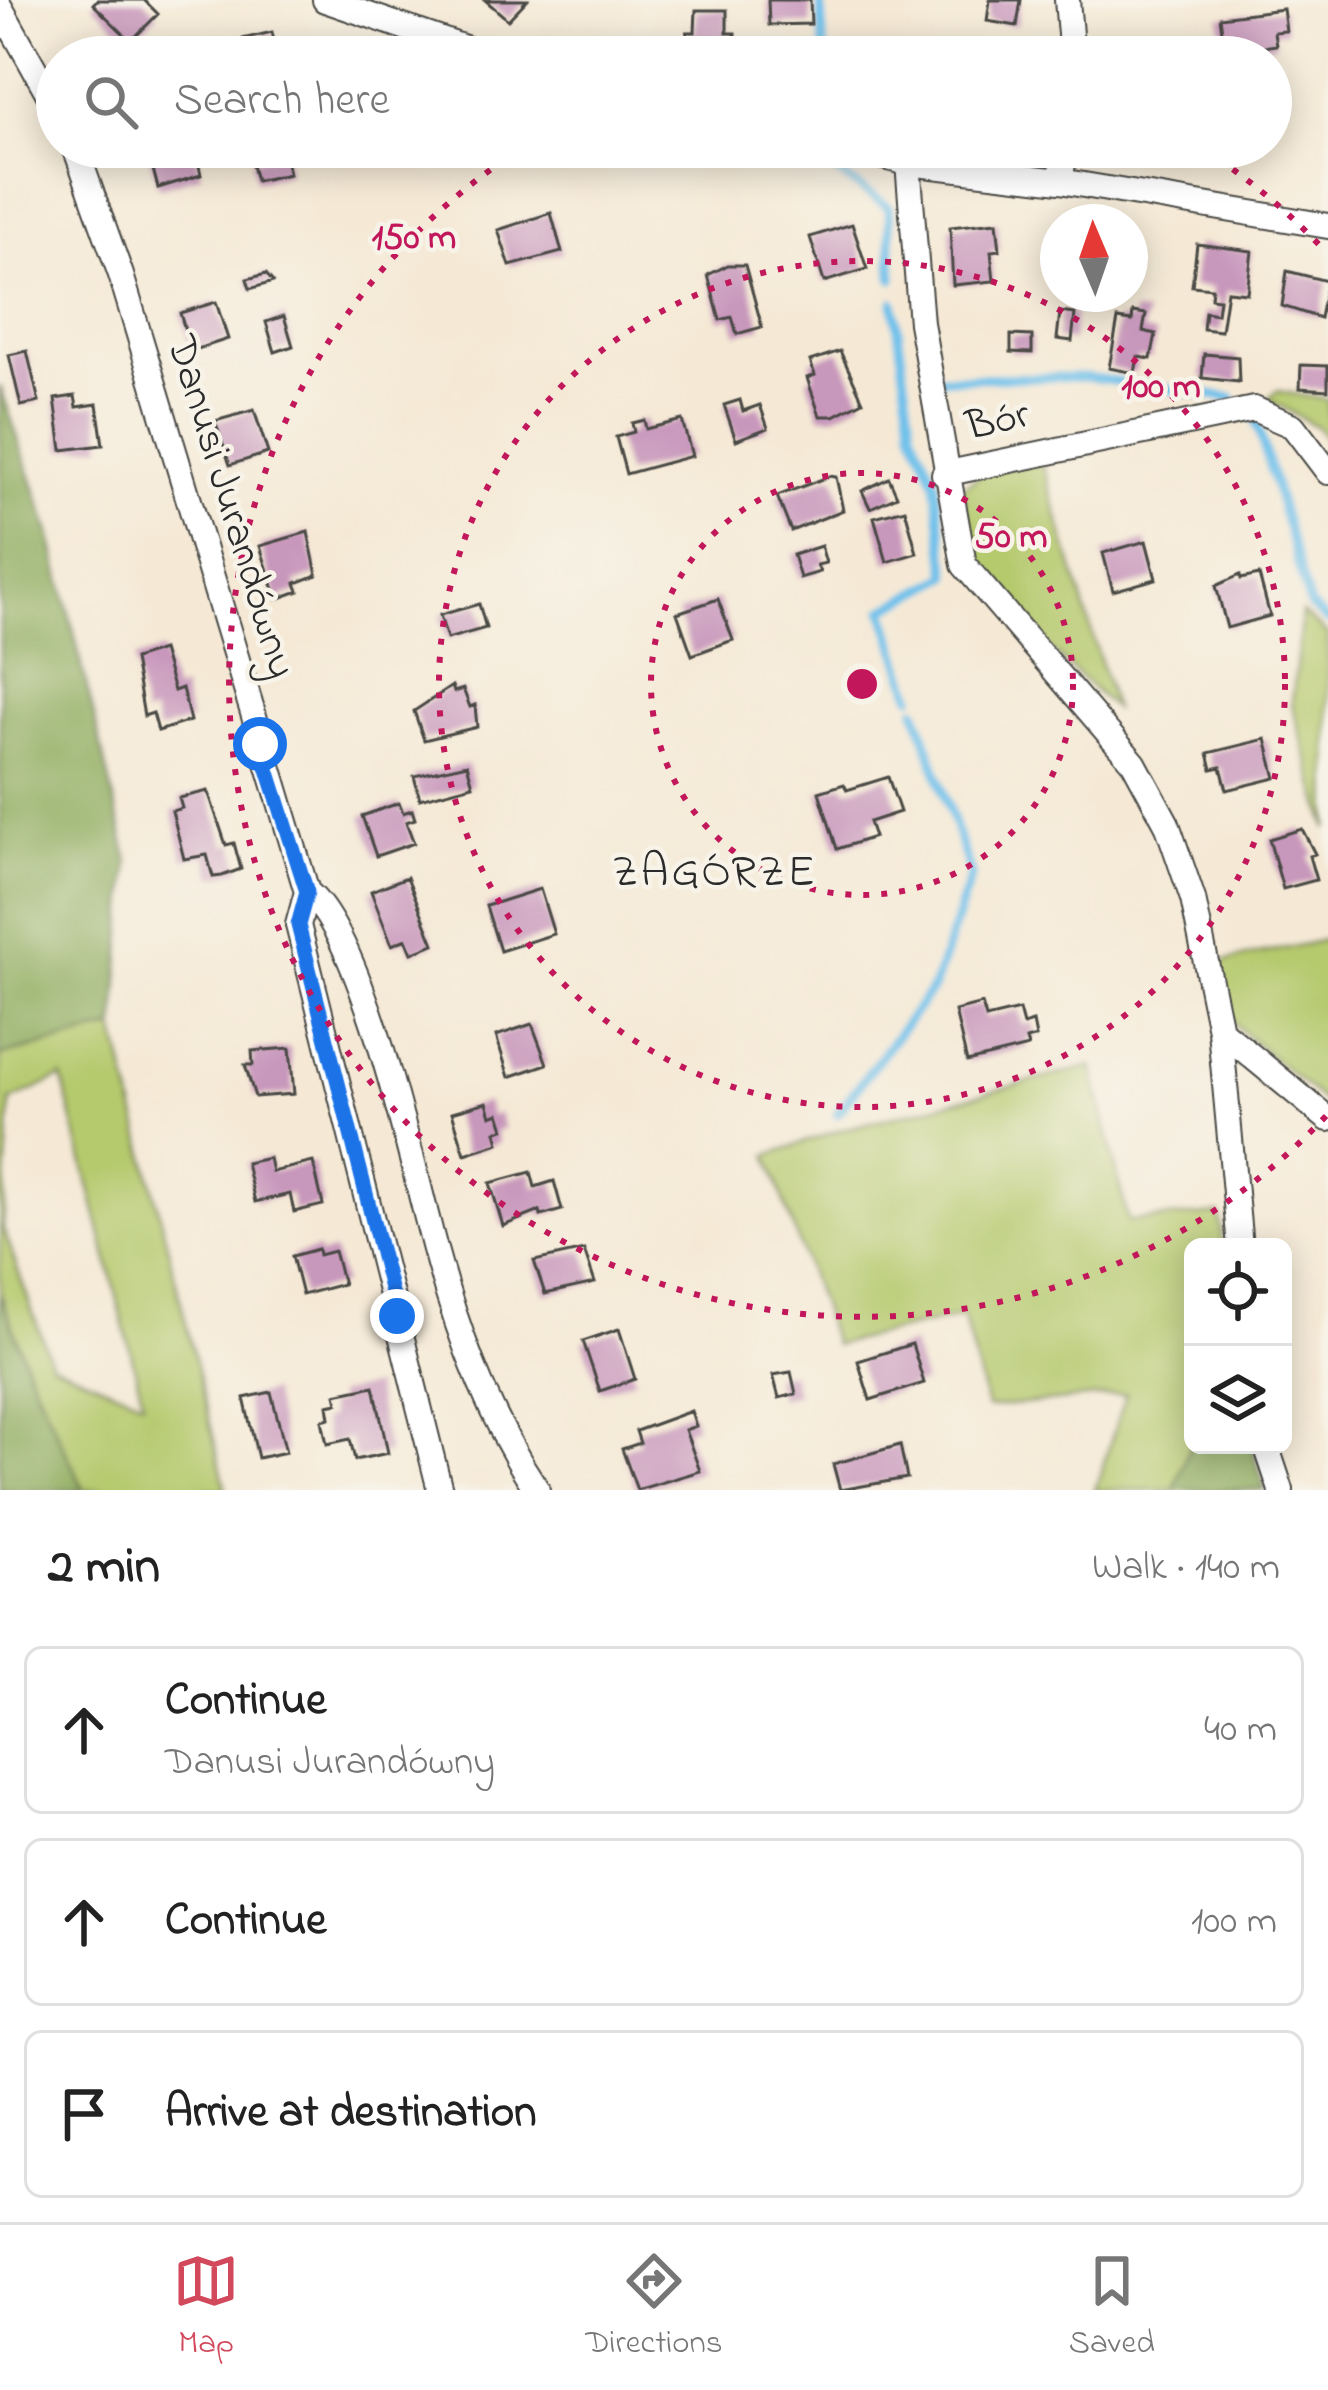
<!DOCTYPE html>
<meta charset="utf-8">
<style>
body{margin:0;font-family:"Indie Flower",sans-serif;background:#f6f6f6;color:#222}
.controls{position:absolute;right:36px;bottom:36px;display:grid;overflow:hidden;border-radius:18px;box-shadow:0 6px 30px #0003}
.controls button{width:108px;height:108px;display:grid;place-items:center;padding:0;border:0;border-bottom:3px solid #e0e0e0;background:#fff;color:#222;font:60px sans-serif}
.compass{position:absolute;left:1040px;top:204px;width:108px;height:108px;border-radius:50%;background:#fff;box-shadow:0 6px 30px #0003;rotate:358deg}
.stop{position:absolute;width:36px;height:36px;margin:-27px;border:9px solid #1a73e8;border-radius:50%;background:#fff}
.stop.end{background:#1a73e8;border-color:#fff;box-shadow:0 3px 12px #0008}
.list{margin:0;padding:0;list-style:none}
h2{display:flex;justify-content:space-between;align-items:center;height:156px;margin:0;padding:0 48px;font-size:51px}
h2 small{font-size:39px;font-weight:400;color:#767676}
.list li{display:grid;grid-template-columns:78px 1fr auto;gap:36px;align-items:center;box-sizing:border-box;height:168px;margin:0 24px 24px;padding:0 24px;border:3px solid #e0e0e0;border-radius:18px}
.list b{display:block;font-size:45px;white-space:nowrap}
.list p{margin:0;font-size:39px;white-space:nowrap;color:#767676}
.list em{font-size:39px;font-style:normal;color:#767676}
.icon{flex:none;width:66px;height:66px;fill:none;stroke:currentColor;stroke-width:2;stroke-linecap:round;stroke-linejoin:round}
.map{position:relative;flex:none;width:1328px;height:1490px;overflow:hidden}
.search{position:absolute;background:#fff;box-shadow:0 6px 30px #0003;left:36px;right:36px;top:36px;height:132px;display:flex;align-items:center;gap:30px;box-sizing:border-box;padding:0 42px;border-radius:66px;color:#767676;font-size:45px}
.sheet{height:732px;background:#fff}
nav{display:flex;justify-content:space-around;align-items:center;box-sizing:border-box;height:168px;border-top:3px solid #e0e0e0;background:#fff;font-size:33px;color:#767676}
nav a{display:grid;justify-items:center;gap:6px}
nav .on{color:#d1495b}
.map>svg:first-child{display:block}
</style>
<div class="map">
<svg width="1328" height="1490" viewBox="0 0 1328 1490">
<rect width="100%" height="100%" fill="#f7f3e8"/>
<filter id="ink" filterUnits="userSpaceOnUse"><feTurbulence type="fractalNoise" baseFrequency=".00833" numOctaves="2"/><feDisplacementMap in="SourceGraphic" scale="24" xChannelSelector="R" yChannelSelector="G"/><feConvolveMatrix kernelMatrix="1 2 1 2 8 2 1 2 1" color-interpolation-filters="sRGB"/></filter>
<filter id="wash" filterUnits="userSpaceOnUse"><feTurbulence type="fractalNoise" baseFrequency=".004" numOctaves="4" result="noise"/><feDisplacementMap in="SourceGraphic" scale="48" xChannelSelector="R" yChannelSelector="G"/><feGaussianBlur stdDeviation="2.7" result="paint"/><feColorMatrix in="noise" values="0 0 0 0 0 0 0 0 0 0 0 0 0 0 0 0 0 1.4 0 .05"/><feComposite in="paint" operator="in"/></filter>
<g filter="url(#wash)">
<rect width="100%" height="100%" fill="#f5e9d5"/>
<path fill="#b5c96d" stroke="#707a4c" stroke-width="3" fill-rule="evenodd" d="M1277,391L1328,400V443L1317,427L1268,399Z
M1042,462L1114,709L1007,608L972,546L962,487L986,471Z
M1302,613L1328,635V829L1292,704Z
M1328,939V1106L1237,1027L1223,1005L1218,963Z
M115,1028L226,1490H84L31,1378L0,1293V1056ZM62,1077L143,1401H142L51,1363L3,1229L11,1101Z
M1092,1066L1128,1221L1219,1214L1223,1247H1193V1437L1174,1490H1095L1126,1394L987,1408L963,1316L834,1345L768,1155L840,1130Z"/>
<path fill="#90ad60" stroke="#5e6c46" stroke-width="3" d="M0,386L49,529L129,862L115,1028L0,1056Z
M0,1293L31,1378L84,1490H0Z
M1193,1437V1445H1252L1265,1490H1174Z"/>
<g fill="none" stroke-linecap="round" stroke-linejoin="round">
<path stroke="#70c1eb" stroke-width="9" d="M821,0L824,57
M826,160L835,171L889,207L893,279
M894,302L912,429L935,481L948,576L884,610L912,696
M940,378L1085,377L1232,398
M1255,418L1310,606L1328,621
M837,1114L934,986L971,875L916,709"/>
</g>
<g id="blocks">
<path fill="#c897bc" d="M97,0H144L158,14L131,41L93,4Z
M485,0H527L508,20Z
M768,0H810L811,24L769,25Z
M990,0H1021L1017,26L987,21Z
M1283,9L1286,31L1274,32L1276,45L1225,52L1220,17Z
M696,10H727V33H735V57H686L687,32H695Z
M272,32L278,57H233L229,42Z
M884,48L925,54V57H883Z
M147,147H195L201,175L158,188Z
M285,154L289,174L256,181L251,161Z
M551,213L562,252L510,266L498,230Z
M997,222L1000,250L991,251L994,281L953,285L950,227Z
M852,224L867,269L824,282L810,237Z
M1197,244L1252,251L1247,293L1227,291L1221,331L1203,329L1205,312L1217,314L1219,299L1211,298L1212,288L1192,286Z
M728,265H745L762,327L737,334L732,317L720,320L708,275Z
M1287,271L1327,281L1320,318L1282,306Z
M266,274L273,282L250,289L247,279Z
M216,302L228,339L191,351L180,313Z
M1060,312L1075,314L1072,341L1057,339Z
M1133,312L1146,314L1143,331L1156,334L1151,359L1138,357L1135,373L1109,368L1118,319L1132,321Z
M284,316L293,346L275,352L266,322Z
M1011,335L1032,336V353L1011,352Z
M27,351L39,402L21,406L9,355Z
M840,351L863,401L834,416H820L807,378L815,375L810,361Z
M1204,354L1238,357L1239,382L1202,378Z
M1301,365L1328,366V390L1300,388Z
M75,396L77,407L97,404L103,445L62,450L55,399Z
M740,400L743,411L760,405L768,428L736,440L724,405Z
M254,410L268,453L230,465L215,421Z
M644,420L646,429L682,420L692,456L626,474L616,437L634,432L632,423Z
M830,476L836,477L843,510L791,531L777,496Z
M889,478L897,496L870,508L862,491Z
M905,509L917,553L887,562L874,517Z
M308,532L317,575L296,583L299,591L277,599L260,546Z
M1146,541L1156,579L1113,591L1103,553Z
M821,546L826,563L817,565L820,572L800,578L793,555Z
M1240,575L1241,579L1259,575L1270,616L1227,628L1216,586Z
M718,599L733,640L692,655L677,613Z
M479,604L486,628L447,639L440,615Z
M162,650L174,691L182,688L190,721L158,731L153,713L144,716L134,659Z
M452,686L454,692L463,689L470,707L475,705L477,727L424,740L414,711Z
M1266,739L1276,778L1227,790L1221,767L1212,769L1208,753Z
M467,764L473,785L420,799L414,776Z
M888,777L900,812L869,822L874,837L837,849L819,792L844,784L847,790Z
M208,791L226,845L234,843L241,869L222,876L213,877L207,855L184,859L172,811L182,808L179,798Z
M399,803L403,813L412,810L415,819L406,822L414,843L376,856L362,816Z
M1302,829L1315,854L1309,856L1316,880L1283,889L1269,839Z
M407,877L434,944L412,953L406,939L392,945L371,891Z
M540,889L554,934L500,951L486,906Z
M982,1004L986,1018L1019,1010L1023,1025L1033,1022L1036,1037L1026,1040L1028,1047L967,1062L955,1011Z
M532,1024L547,1064L509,1077L496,1036Z
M290,1048L294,1094L255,1097L245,1065H253L252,1051Z
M487,1102L491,1116L499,1113L504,1129L496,1131L499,1143L465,1154L452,1112Z
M269,1158L272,1172L313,1162L323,1205L294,1212L290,1194L255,1202L246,1163Z
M531,1172L535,1187L554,1181L562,1210L541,1216L540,1211L503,1226L490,1183Z
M318,1249L319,1255L334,1251L343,1284L302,1295L292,1256Z
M584,1250L595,1283L545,1294L534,1261Z
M619,1329L635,1379L600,1391L583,1341Z
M912,1344L924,1383L870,1400L858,1361Z
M791,1372L796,1394L779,1398L773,1375Z
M374,1386L388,1453L355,1460L350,1439L327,1444L322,1420L330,1418L328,1405L338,1403L336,1394Z
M271,1392L286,1452L258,1458L244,1398Z
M691,1411L696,1426L685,1430L700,1471L637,1490L622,1449L640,1443L636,1431Z
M900,1445L907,1478L840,1490L833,1464Z"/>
</g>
</g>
<g filter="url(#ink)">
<use href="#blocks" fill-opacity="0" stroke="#494844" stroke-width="3"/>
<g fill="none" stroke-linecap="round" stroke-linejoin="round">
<defs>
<path id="minor" d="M325,0L491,57
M1067,0L1072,57
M0,7L57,109
M75,147L121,275L307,892C364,936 415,1177 436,1253C458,1334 490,1420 537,1490
M841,147L908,163L1060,181L1328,226
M908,163L921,323L964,565L1134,763L1167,824L1193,899L1220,1030L1240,1247
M1060,181L1066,147
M944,474L1254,409L1293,426L1328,472
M307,892L298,925L440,1490
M1220,1030L1328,1119
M1266,1445L1281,1490"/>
</defs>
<use href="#minor" stroke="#494844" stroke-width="28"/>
<use href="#minor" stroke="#fff" stroke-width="24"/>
</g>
</g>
<g fill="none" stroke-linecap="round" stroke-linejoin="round" filter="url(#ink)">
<path stroke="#1a73e8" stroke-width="15" d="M260,744L307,892L298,925L397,1316"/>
</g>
<g fill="none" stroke="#c2185b" stroke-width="6" stroke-dasharray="6 12">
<circle cx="862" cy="684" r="211"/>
<circle cx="862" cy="684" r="423"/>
<path d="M1326 1116A634 634 0 1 1 521 149M768 57A634 634 0 0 1 956 57M1203 149A634 634 0 0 1 1326 252"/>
</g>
<g text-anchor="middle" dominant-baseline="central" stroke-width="9" stroke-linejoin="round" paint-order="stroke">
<g font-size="42" fill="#2b2b2b" stroke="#f7f3e8">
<text transform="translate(998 422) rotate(-13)">Bór</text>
<text transform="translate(230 507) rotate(73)">Danusi Jurandówny</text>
</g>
<g font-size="45" letter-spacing="3" fill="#2b2b2b" stroke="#f7f3e8">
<text x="715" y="874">ZAGÓRZE</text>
</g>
</g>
<circle cx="862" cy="684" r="18" fill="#c2185b" stroke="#f7f3e8" stroke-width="6"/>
<g font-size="36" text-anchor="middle" font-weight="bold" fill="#c2185b" stroke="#f7f3e8" stroke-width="9" stroke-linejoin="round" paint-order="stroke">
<text x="414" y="248">150 m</text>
<text x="1161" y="397">100 m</text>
<text x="1011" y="547">50 m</text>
</g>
</svg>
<div class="controls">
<button><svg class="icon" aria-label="locate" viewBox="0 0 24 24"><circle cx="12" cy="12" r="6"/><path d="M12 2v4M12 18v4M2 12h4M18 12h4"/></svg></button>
<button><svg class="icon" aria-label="layers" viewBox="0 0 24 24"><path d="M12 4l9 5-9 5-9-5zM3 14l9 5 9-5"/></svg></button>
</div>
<svg class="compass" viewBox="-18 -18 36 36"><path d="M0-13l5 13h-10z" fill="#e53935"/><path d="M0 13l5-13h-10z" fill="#767676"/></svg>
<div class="stop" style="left:260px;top:744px"></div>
<div class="stop end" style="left:397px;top:1316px"></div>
<div class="search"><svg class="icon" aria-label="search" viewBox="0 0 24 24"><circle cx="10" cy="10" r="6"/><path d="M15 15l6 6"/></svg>Search here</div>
</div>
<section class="sheet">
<h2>2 min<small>Walk · 140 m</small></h2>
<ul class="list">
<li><svg class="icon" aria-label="ahead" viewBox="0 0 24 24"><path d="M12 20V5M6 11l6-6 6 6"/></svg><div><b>Continue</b><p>Danusi Jurandówny</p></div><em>40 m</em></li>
<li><svg class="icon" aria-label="ahead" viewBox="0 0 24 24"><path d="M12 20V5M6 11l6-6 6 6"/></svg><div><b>Continue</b></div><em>100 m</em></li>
<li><svg class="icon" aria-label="arrive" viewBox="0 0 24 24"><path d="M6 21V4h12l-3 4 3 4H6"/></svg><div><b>Arrive at destination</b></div></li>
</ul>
</section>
<nav>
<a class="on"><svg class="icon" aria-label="map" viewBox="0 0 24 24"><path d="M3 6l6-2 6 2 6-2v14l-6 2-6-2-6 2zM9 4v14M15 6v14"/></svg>Map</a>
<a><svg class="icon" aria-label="directions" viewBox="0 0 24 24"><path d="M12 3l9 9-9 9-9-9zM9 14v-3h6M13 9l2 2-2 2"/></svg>Directions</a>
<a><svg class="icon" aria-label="saved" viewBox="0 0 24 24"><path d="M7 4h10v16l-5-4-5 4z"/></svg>Saved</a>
</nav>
